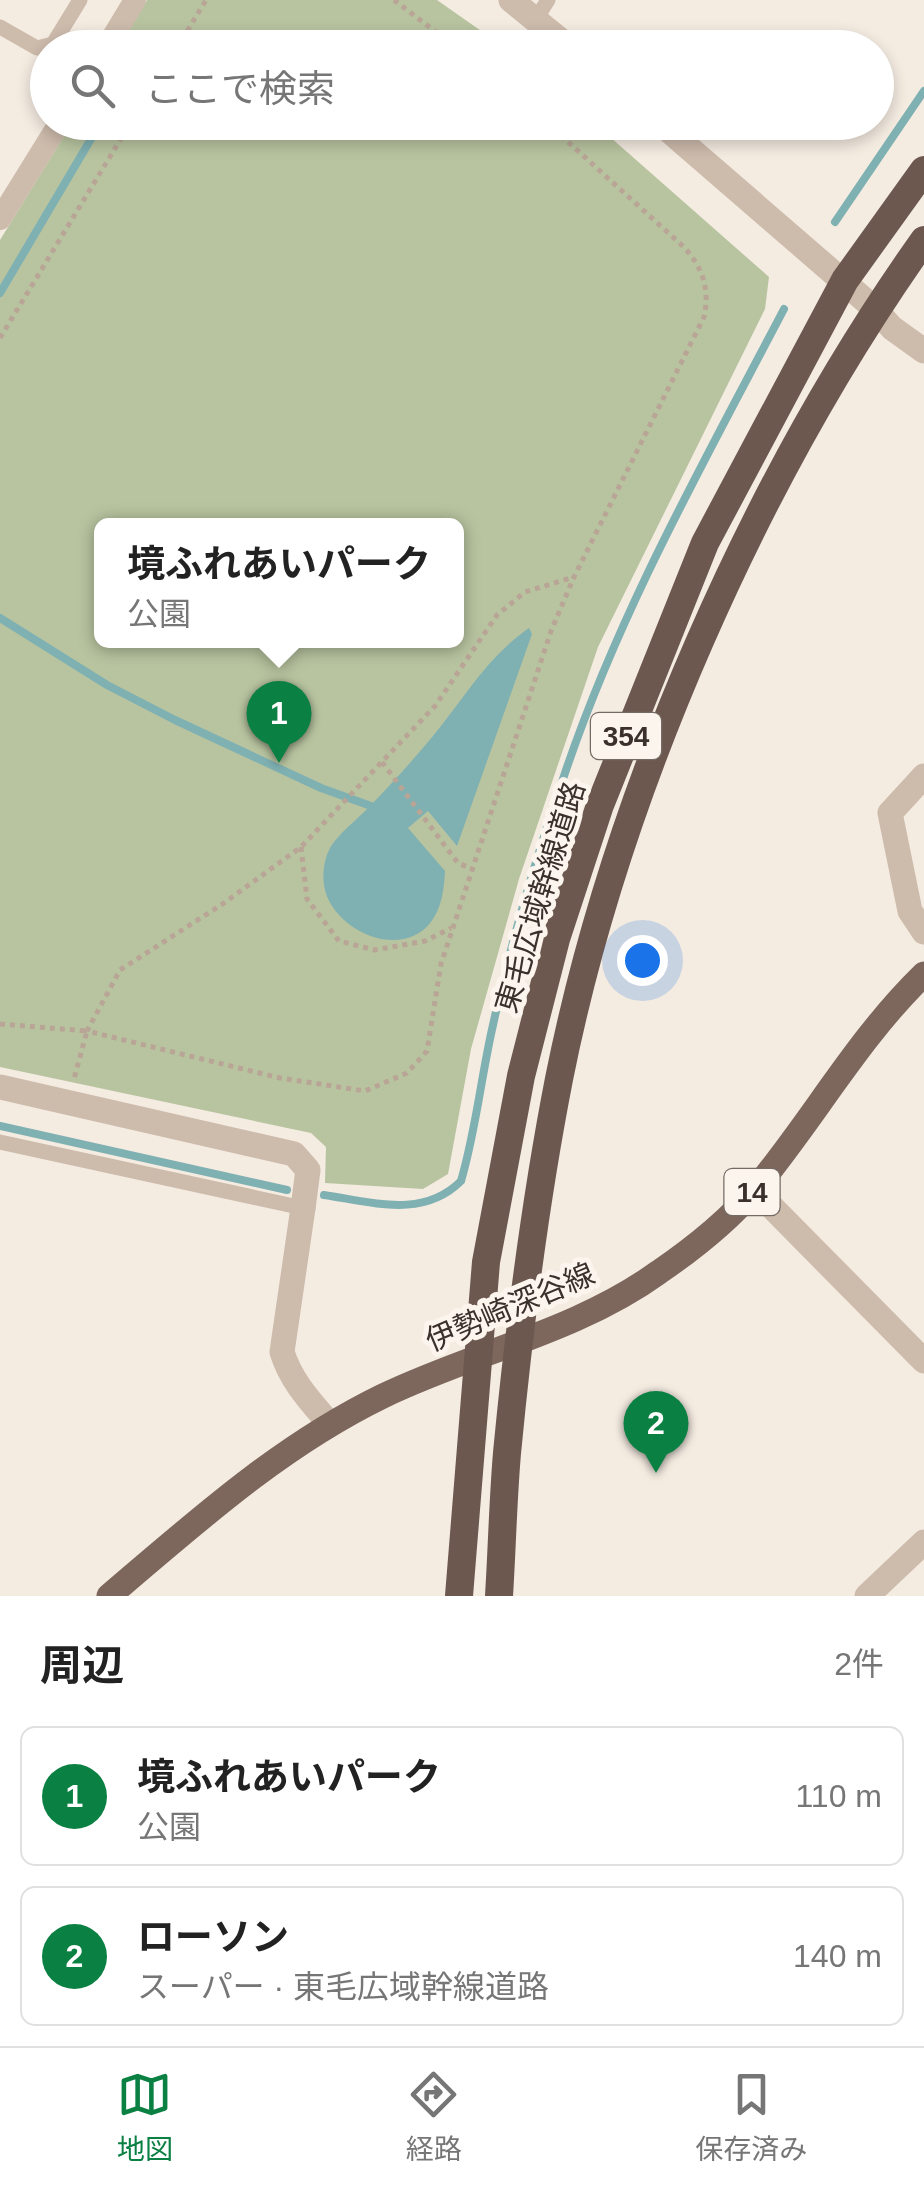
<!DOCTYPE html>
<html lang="ja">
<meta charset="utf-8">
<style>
body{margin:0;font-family:Arial,"Noto Sans JP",sans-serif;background:#f6f6f6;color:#222}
.you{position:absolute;left:642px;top:960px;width:35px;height:35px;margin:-25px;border:8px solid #fff;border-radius:50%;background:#1a73e8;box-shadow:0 0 0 15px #1a73e833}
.badge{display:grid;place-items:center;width:65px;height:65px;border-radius:50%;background:#0b8043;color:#fff;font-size:32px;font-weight:700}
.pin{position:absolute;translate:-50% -82px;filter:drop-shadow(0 2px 5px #0008)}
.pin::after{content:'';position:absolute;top:52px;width:35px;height:30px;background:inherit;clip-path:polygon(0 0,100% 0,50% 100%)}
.popup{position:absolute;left:94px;top:518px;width:370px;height:130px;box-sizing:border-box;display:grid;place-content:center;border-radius:15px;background:#fff;filter:drop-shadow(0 2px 8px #0005);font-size:32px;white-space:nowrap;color:#767676}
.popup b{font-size:38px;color:#222}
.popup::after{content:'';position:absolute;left:50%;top:100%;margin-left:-20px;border:20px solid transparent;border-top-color:#fff}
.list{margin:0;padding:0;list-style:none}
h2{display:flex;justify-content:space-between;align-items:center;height:130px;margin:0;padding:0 40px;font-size:42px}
h2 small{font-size:32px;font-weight:400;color:#767676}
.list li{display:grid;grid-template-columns:65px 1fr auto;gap:30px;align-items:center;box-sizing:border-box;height:140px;margin:0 20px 20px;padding:0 20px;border:2px solid #e0e0e0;border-radius:15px}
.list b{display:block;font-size:38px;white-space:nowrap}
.list p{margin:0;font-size:32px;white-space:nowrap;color:#767676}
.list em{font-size:32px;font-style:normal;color:#767676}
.icon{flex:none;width:55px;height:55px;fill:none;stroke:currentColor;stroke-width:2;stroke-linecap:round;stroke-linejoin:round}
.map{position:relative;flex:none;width:924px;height:1596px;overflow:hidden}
.search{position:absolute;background:#fff;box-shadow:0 5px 15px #0003;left:30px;right:30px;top:30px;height:110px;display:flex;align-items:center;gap:25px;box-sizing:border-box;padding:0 35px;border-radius:55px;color:#767676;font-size:38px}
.sheet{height:450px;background:#fff}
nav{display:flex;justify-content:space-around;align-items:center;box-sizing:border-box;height:140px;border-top:2px solid #e0e0e0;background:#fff;font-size:28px;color:#767676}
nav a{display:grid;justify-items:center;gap:5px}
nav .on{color:#0b8043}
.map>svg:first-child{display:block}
</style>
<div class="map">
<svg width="924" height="1596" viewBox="0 0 924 1596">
<rect width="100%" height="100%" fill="#f4ebe1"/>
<path fill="#b8c4a0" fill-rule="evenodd" d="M147,0H437L504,47L118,48Z
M593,122L769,277L765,309L598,647L519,879L471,1049L448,1174L423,1189L325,1183L326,1147L311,1133L0,1067V240L72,123ZM101,526H456V640H101Z"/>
<path fill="#7fb0b2" d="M529,628L532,634L457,846L428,811L408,828L445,871C444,889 442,907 431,922C400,962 330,929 324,885C322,871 325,853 334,842C345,828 360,817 372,804C393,782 414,759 433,736C465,697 487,657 529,628Z"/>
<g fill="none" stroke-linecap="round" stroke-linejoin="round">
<path stroke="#7fb0b2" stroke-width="8" d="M835,222L924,91
M0,293L101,122
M0,618L107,685L175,720L321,788L371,806
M0,1126L287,1190
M324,1195C372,1202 423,1219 461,1181C476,1130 481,1077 493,1025C511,941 536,858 564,776C619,612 704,462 784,309"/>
<path stroke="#b9a596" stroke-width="5" stroke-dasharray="5 5" stroke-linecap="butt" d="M394,0L457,48
M177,48L206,0
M546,122L685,248C703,269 710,289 704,317L574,577L551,631L441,964L427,1051L407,1073L365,1091L280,1078L87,1031L120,970L224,903L301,847L435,706L497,615L525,592L574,577
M0,338L131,122
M382,762L458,863L472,869
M301,847L307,899L339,941L375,950L425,941L451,928
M0,1024L87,1031L74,1079"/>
<path stroke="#cdbbac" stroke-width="15" d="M536,19L548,0
M0,27L37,48L53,44L80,0
M0,1142L303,1208"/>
<path stroke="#cdbbac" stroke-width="22" d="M106,48L135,0
M0,219L60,122"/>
<path stroke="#cdbbac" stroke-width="25" d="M875,309L892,328L924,351
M924,776L890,813L910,911L924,932
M755,1190L924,1361
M303,1208L282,1352C291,1381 310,1401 329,1423
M867,1596L924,1542"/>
<path stroke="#cdbbac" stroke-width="25" d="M511,0L570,48
M659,122L875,309
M0,1087L294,1154L308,1170L303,1208"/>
<path stroke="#7d675c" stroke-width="25" d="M109,1596C196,1522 280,1446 383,1396C474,1352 576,1332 659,1272C694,1248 729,1220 756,1188C814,1118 858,1038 924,974"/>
<path stroke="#6c584f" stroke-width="28" d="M459,1596L486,1262L521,1076L556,939L600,805L705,543L845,280L924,170
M499,1596C502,1548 503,1500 507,1453C519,1328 535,1202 559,1079C616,793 756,477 924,240"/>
</g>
<g text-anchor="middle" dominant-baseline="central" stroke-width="10" stroke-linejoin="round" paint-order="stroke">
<g fill="#fbf5ee" stroke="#756b66" stroke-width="2.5">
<rect x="591" y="713" width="70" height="46" rx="8"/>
<rect x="724.5" y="1169" width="55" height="46" rx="8"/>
</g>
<g font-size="28" font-weight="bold" fill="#3b302b">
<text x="626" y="736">354</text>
<text x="752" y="1192">14</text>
</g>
<g font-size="30" fill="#3b302b" stroke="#fbf5ee">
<text transform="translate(540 897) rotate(-73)">東毛広域幹線道路</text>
<text transform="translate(510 1307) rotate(-23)">伊勢崎深谷線</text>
</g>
</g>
</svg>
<div class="you"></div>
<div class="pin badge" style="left:279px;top:763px">1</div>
<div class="popup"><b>境ふれあいパーク</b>公園</div>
<div class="pin badge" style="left:656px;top:1473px">2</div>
<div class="search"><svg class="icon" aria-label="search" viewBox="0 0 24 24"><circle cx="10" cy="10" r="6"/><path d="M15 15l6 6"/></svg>ここで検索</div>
</div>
<section class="sheet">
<h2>周辺<small>2件</small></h2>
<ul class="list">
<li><span class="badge">1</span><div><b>境ふれあいパーク</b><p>公園</p></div><em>110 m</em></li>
<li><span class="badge">2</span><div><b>ローソン</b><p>スーパー · 東毛広域幹線道路</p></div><em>140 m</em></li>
</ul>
</section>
<nav>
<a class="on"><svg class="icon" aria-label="map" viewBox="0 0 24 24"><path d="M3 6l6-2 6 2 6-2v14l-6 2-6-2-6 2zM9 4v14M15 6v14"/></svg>地図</a>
<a><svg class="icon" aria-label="directions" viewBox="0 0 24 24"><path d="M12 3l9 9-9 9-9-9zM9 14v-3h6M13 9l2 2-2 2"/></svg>経路</a>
<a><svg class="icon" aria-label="saved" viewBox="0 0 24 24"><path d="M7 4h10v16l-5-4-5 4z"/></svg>保存済み</a>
</nav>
